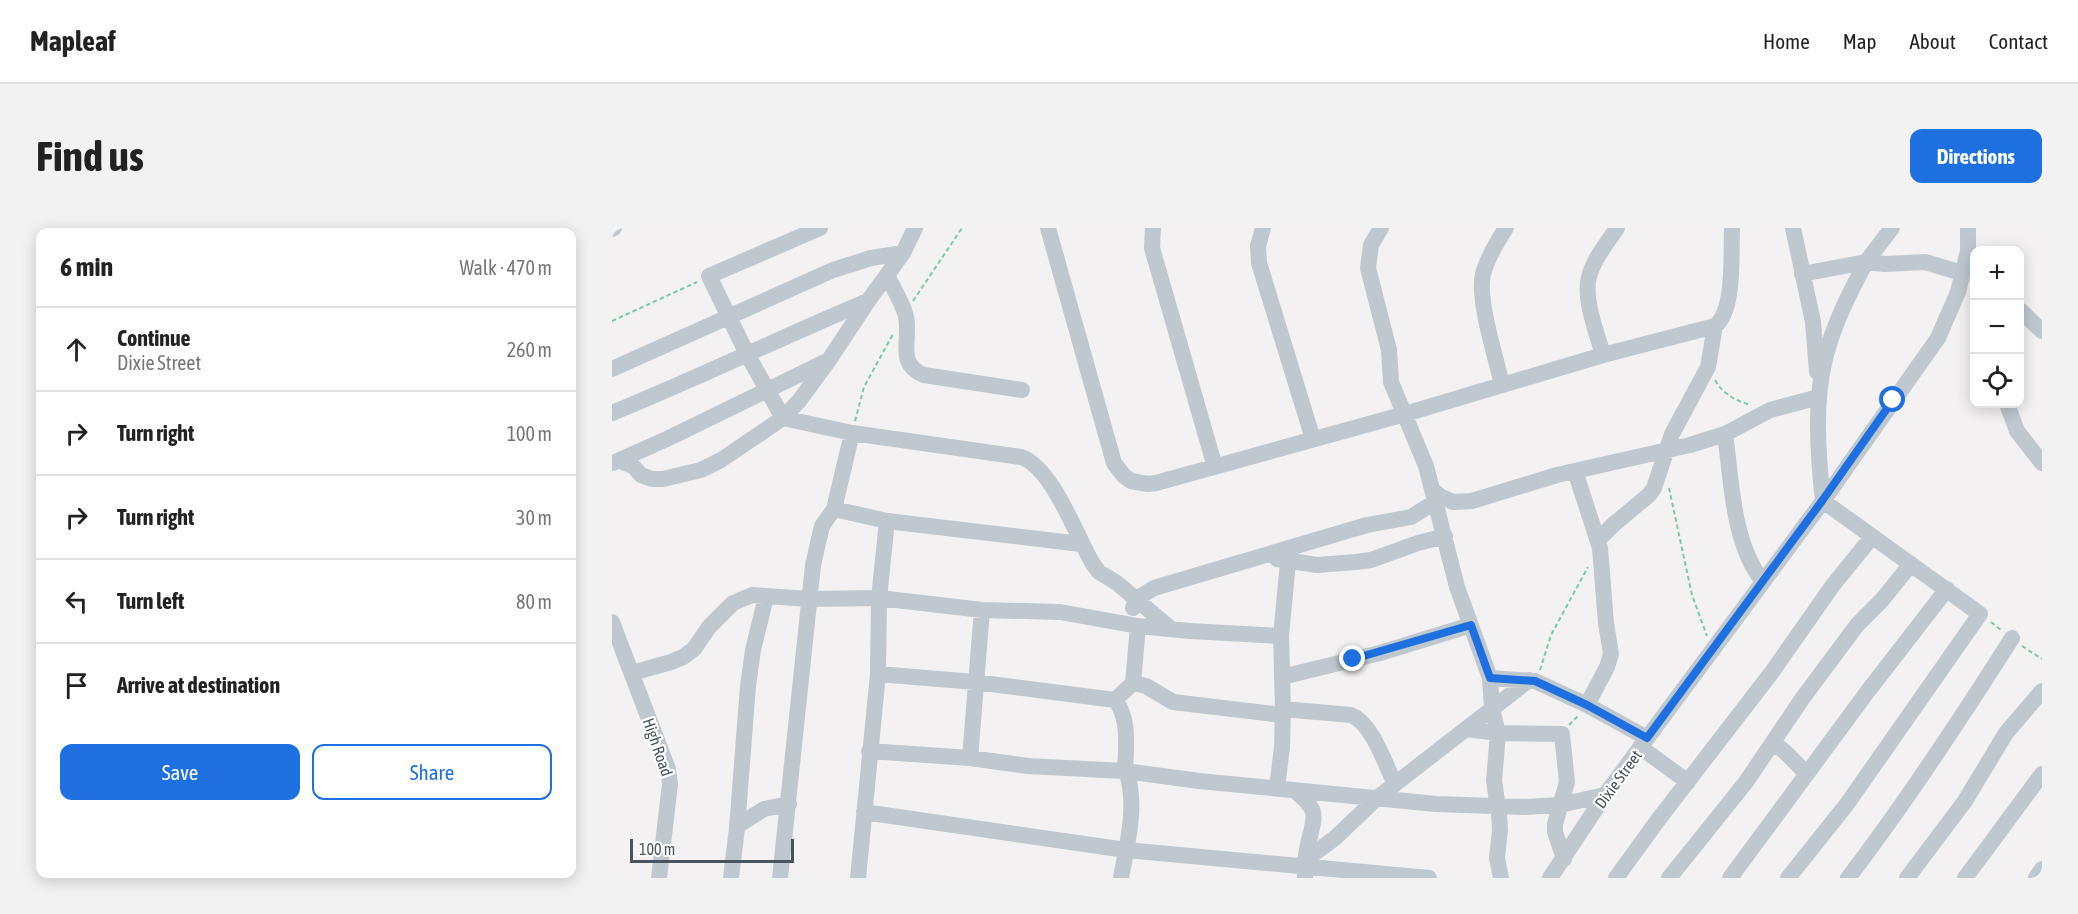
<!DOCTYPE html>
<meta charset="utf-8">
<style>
body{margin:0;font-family:"Asap Condensed",sans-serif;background:#f2f2f2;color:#222}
.controls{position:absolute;right:18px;top:18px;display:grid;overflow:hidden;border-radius:12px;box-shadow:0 3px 15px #0003}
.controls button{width:54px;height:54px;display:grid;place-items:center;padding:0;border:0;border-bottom:2px solid #e0e0e0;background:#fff;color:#222;font:30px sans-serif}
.scale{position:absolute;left:18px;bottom:15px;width:164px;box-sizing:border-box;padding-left:6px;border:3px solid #49545e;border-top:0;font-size:16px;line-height:21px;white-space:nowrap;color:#49545e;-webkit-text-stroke:4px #fff;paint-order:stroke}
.stop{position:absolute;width:18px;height:18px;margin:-14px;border:4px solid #1e70e1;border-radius:50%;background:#fff}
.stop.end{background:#1e70e1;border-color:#fff;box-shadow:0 2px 6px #0008}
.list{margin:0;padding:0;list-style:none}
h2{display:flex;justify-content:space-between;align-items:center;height:78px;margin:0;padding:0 24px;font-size:26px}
h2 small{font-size:20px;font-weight:400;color:#767676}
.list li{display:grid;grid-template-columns:39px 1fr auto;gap:18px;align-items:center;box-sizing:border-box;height:84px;padding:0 24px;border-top:2px solid #e0e0e0}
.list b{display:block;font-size:22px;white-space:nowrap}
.list p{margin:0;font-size:20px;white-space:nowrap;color:#767676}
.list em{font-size:20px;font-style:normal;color:#767676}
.actions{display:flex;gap:12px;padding:18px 24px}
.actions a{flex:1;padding:14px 0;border:2px solid #1e70e1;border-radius:12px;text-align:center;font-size:21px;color:#1e70e1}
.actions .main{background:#1e70e1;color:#fff}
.icon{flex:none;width:33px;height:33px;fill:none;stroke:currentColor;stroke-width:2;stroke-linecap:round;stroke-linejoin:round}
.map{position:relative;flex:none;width:1430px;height:650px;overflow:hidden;border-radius:12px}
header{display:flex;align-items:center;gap:36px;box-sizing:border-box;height:84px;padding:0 30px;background:#fff;border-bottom:2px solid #e0e0e0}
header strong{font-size:28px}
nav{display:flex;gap:33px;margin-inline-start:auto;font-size:21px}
.intro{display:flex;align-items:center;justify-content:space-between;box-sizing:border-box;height:144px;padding:0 36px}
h1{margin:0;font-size:42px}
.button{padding:15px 27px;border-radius:12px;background:#1e70e1;color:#fff;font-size:21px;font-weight:700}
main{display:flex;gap:36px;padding:0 36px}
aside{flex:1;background:#fff;border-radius:12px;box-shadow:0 3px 15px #0003}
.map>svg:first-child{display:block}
</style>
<header>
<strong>Mapleaf</strong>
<nav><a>Home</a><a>Map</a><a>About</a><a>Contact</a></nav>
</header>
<div class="intro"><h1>Find us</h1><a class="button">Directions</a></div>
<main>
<aside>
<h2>6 min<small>Walk · 470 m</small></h2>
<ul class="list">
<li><svg class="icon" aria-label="ahead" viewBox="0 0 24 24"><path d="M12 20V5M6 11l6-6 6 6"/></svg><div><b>Continue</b><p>Dixie Street</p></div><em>260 m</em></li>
<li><svg class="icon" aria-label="right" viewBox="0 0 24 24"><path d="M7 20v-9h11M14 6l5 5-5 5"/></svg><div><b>Turn right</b></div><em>100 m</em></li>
<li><svg class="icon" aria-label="right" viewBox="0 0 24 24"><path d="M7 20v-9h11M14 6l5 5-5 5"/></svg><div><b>Turn right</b></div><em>30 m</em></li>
<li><svg class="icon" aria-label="left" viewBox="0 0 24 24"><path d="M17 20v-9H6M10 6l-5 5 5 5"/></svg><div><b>Turn left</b></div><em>80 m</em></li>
<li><svg class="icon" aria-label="arrive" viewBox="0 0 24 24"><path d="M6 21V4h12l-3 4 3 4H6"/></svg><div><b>Arrive at destination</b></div></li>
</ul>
<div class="actions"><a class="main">Save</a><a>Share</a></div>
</aside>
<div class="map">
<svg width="1430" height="650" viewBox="0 0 1430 650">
<rect width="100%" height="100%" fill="#f3f1f1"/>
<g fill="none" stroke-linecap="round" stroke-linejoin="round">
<path stroke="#7acca5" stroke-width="2" stroke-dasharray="4.5 3" stroke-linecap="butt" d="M301,73L350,0
M0,93L85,54
M1103,152C1111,166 1124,173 1139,177
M243,193L252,159L281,106
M1057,260L1080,367L1095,408
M1379,394L1389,402
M1410,418L1430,431
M928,442L939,407L976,339
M957,497L966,488"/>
<path stroke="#bfc8cf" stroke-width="16" d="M208,0L97,48L135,126L171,190L240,205L409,229C440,239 464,307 481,336L487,344L505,355L558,400
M436,0L502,235L512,248L519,253L536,256L544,255L793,186L991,127L1103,98C1123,84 1119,23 1120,0
M541,0L540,20L603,239
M651,0L646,18L647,35L701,211
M769,0L759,17L756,40L777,122L779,154L814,238L845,359L878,450L880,481L886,505L882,553L887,586L888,602L885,630L889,650
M1181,0L1201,94L1205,144
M1280,0L1254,34L1273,36L1313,34L1350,45
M0,1L2,0
M1190,46L1254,34
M275,47C281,60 289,72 293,85C301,109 282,135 312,147L410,162
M1408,82L1430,103
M991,127C985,105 971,71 977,49C981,32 995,15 1005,0
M0,141L221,42L259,30L291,25
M890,157C884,129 865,72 871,46C875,30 885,14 894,0
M1395,176L1405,203L1430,235
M0,185C86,150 170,109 256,73
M1113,206C1120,255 1120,314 1151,354
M8,233L21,238L29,247L40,251H51L89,242L109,232L171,190L187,173L217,132L256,73L291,25L303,0
M1,235L57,210L213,134
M963,243L988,320L994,395L999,426L995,439L975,477
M821,262L828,268L841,274L860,273L945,247L1078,217L1113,206L1158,182L1207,169
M222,281L275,293L469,316
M986,312L1002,296L1037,267L1042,260L1060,206L1096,139L1103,98
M665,331L705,337L744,334L759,332L806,315L833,308
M521,380L524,371L542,360L755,297L799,289L823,274
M0,394L56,541L58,556L47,650
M20,445L59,434L71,429L82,421L97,399L121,375L140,367L197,371L267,370L370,382L448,384L526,398L578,403L669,408
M266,446L363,454L503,472L521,455L526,398
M670,449L768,425L859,397
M878,450L923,453L975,477L1035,510
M521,455L534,458L561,474L670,487
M503,472C518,490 514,520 513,543
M671,481L739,487C760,495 773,536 783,556
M854,501L886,505L950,506L955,554L943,596V604L952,631
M1161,515L1172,523L1195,546
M1028,519L1076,554
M257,523L358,530L416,538L513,543L587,553L824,576L911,579L948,577L993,567
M358,530L370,382
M665,560L670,519L671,481L669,408L676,334
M682,562C708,583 703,587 696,616C693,627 693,639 693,650
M252,584L514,622L817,650
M125,598L152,581L177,576
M693,632L723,610L765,570L917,452
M119,650L125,600L136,458L141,422L154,369
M168,650L201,337L210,298L222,281L240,205
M246,650L266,446L267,370L275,293
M509,650C515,616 526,577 514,543
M938,650L993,567L1211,273L1326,110L1346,64L1356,23V0
M1004,650L1046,592L1160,444L1221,357L1260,309
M1057,650L1134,554L1190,471L1245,397L1270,372L1299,336
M1118,650L1256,463L1335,361
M1176,650L1235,576L1368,386L1211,273C1206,228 1202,175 1213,131C1221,97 1238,64 1254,34
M1236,650C1295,573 1348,492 1400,410
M1295,650L1353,573L1394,505L1430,463
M1353,650L1430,546
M1424,650L1430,641"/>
</g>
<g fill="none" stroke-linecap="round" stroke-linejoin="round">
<path stroke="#1e70e1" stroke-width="8" d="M741,431L859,397L878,450L923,453L975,477L1035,510L1210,273L1281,172"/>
</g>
<g text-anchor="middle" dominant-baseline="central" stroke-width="4.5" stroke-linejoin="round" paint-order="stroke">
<g font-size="16" fill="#49545e" stroke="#fff">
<text transform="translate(46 519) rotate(71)">High Road</text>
<text transform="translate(1006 551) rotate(-54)">Dixie Street</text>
</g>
</g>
</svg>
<div class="controls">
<button>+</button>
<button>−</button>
<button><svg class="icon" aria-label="locate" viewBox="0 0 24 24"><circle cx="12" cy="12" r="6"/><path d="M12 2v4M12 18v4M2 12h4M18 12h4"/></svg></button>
</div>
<div class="scale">100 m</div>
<div class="stop" style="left:1281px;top:172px"></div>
<div class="stop end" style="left:741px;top:431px"></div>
</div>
</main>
